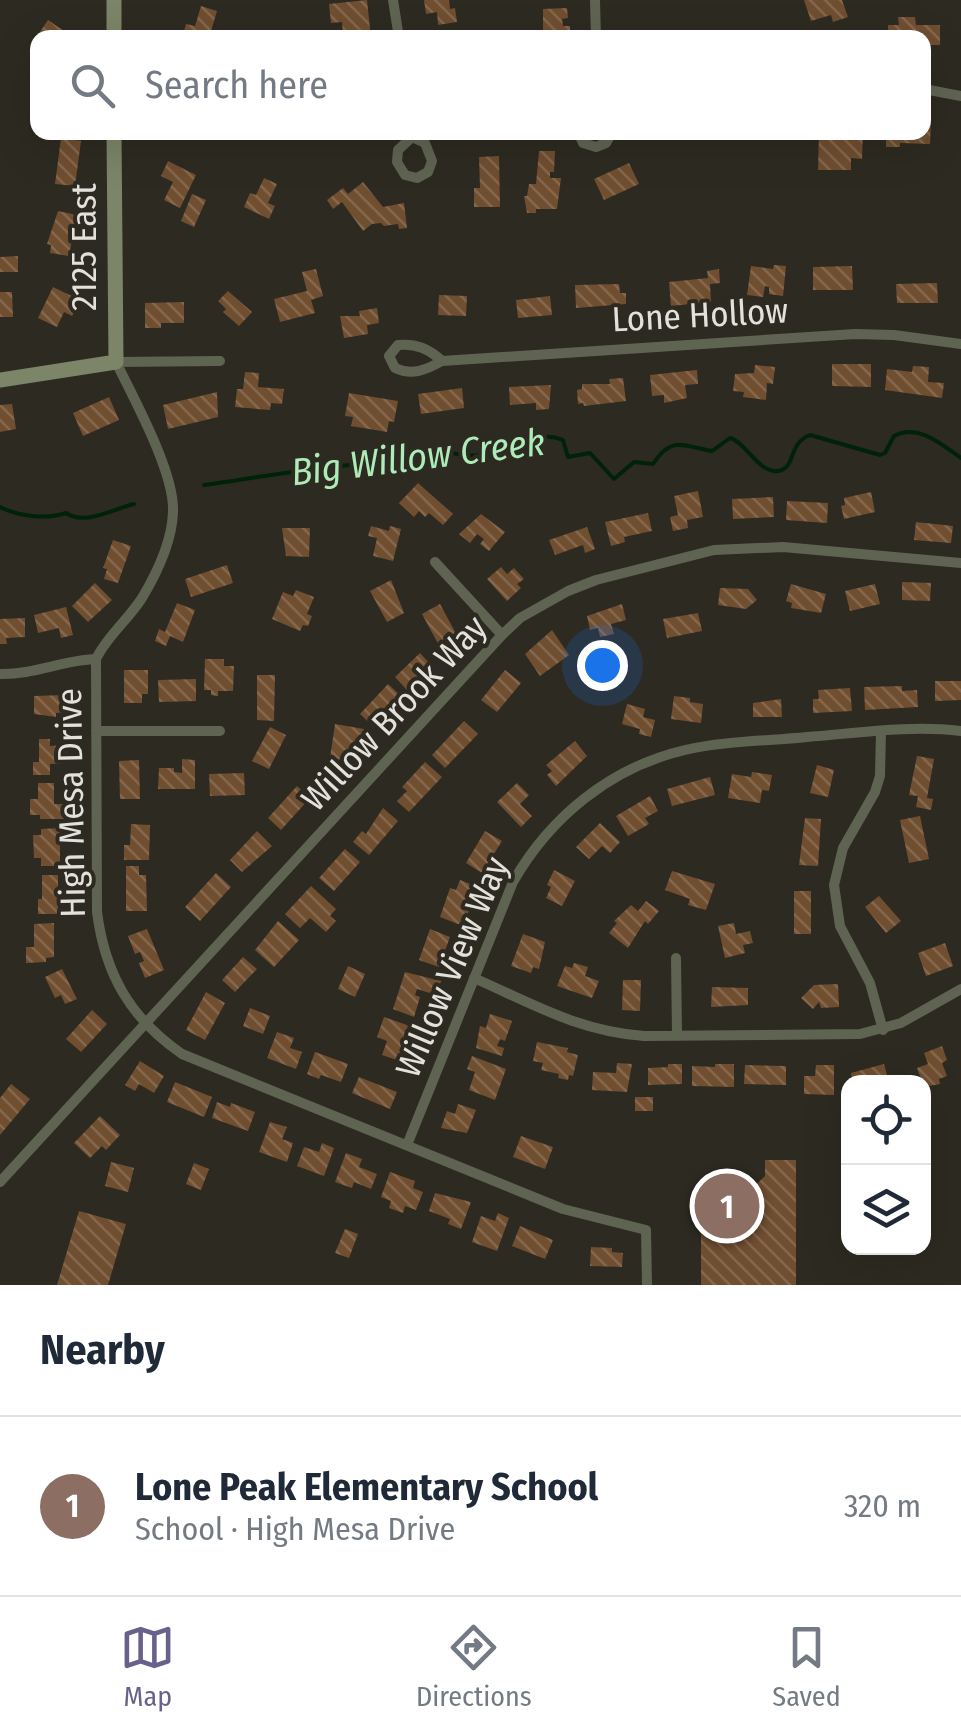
<!DOCTYPE html>
<meta charset="utf-8">
<style>
body{margin:0;font-family:"Fira Sans Condensed",sans-serif;background:#f6f6f7;color:#1f2937}
.controls{position:absolute;right:30px;bottom:30px;display:grid;overflow:hidden;border-radius:20px;box-shadow:0 10px 40px #0002}
.controls button{width:90px;height:90px;display:grid;place-items:center;padding:0;border:0;border-bottom:2px solid #e0e1e3;background:#fff;color:#1f2937;font:50px sans-serif}
.you{position:absolute;left:602px;top:665px;width:35px;height:35px;margin:-25px;border:8px solid #fff;border-radius:50%;background:#1a73e8;box-shadow:0 0 0 15px #1a73e833}
.badge{display:grid;place-items:center;width:65px;height:65px;border-radius:50%;background:#6a618a;color:#fff;font-size:32px;font-weight:700}
.pin{position:absolute;translate:-50% -50%;border:5px solid #fff;box-shadow:0 2px 10px #0006}
.list{margin:0;padding:0;list-style:none}
h2{display:flex;justify-content:space-between;align-items:center;height:130px;margin:0;padding:0 40px;font-size:42px}
h2 small{font-size:32px;font-weight:400;color:#747a83}
.list li{display:grid;grid-template-columns:65px 1fr auto;gap:30px;align-items:center;box-sizing:border-box;height:180px;padding:0 40px;border-top:2px solid #e0e1e3}
.list b{display:block;font-size:38px;white-space:nowrap}
.list p{margin:0;font-size:32px;white-space:nowrap;color:#747a83}
.list em{font-size:32px;font-style:normal;color:#747a83}
.icon{flex:none;width:55px;height:55px;fill:none;stroke:currentColor;stroke-width:2;stroke-linecap:round;stroke-linejoin:round}
.map{position:relative;flex:none;width:961px;height:1285px;overflow:hidden}
.search{position:absolute;background:#fff;box-shadow:0 10px 40px #0002;left:30px;right:30px;top:30px;height:110px;display:flex;align-items:center;gap:25px;box-sizing:border-box;padding:0 35px;border-radius:20px;color:#747a83;font-size:38px}
.sheet{height:310px;background:#fff}
nav{display:flex;justify-content:space-around;align-items:center;box-sizing:border-box;height:140px;border-top:2px solid #e0e1e3;background:#fff;font-size:28px;color:#747a83}
nav a{display:grid;justify-items:center;gap:5px}
nav .on{color:#6a618a}
.map>svg:first-child{display:block}
</style>
<div class="map">
<svg width="961" height="1285" viewBox="0 0 961 1285">
<defs>
<pattern id="building-back-hatch" width="6" height="6" patternUnits="userSpaceOnUse" patternTransform="scale(2.5)"><rect width="6" height="6" fill="#704e30"/><path d="M-1 5l2 2M0 0l6 6M5-1l2 2" fill="none" stroke="#84674d"/></pattern>
</defs>
<rect width="100%" height="100%" fill="#2d2a21"/>
<g fill="none" stroke-linecap="round" stroke-linejoin="round">
<path stroke="#002209" stroke-width="4" d="M204,485C253,478 300,470 349,465C357,464 362,459 370,457C375,456 380,459 385,458C398,458 410,451 423,450C445,449 462,458 483,455C510,452 535,428 563,440L568,457L590,453L614,479L634,462L653,464C672,434 686,447 712,451L730,438C747,442 760,478 782,470C795,465 789,443 810,435L880,455L885,453L894,436C918,423 941,444 961,458
M0,507C18,516 46,520 66,513C85,526 113,509 134,504"/>
</g>
<path fill="url(#building-back-hatch)" d="M367,0L371,38H343L342,22L331,23L329,4Z
M424,0H449L450,9L455,8L457,22L438,25L437,12L426,14Z
M804,0H842L848,17L833,22L831,15L811,21Z
M201,6L217,11L209,38H182L186,24L195,26Z
M567,8L568,18L562,19L563,26H570V38H543V9Z
M898,17H915L916,25H940V45H924V38H888V25H899Z
M48,20L67,33L64,38L37,36Z
M924,123H931L930,144L900,143V147H886V132H924Z
M863,132L862,159L851,158V170H818L819,133Z
M61,138L81,141L75,186L55,184Z
M539,151H555L554,172H550V178H561L557,209H536V213H527L524,196H527L529,184H536Z
M499,156L500,207H474V188H480L479,157Z
M168,161L196,175L180,208L164,200L173,182L161,176Z
M629,163L639,184L604,200L594,179Z
M264,178L277,184L268,203L275,206L269,219L244,207L250,193L256,195Z
M363,182L383,207L404,203L407,228L399,229L398,224L384,226L381,223L372,224L363,231L342,202L333,209L327,200L343,188L348,194Z
M192,194L206,200L194,227L181,221Z
M58,211L77,215L69,256L50,253L51,245L47,244Z
M18,256V272H0V257Z
M774,265L786,266L783,296L769,294V287L765,286L763,297L747,295L751,266L773,269Z
M852,266L853,290H813V267Z
M316,269L323,296L311,300L315,313L280,322L274,299L307,291L302,272Z
M719,269L720,283L710,284L711,302L671,306L669,282L708,278L707,271Z
M937,283L938,303H897L896,284Z
M619,284L620,293H626V304L576,308L575,285Z
M53,287L80,300L72,316L64,312L57,327L38,318Z
M228,291L252,312L239,326L223,312L226,309L218,301Z
M0,292H12L13,317H0Z
M439,295L467,296L466,316L438,315Z
M550,296L552,315L518,318L516,300Z
M184,302V323H161V328H145V303Z
M377,308L379,323L367,325L368,334L344,338L340,316H360L359,311Z
M832,364H871V387L832,386Z
M755,365L775,367L773,384L767,383L766,400L743,397L744,392L733,391L735,374L754,373Z
M913,366L929,367L928,382L944,383L942,398L885,390L887,369L912,372Z
M697,370L698,384L685,385L687,398L664,403V395L652,396L650,375Z
M245,372L259,373L258,387L284,389L282,404L271,403L270,410L235,407L237,389H243Z
M623,378L626,401L584,406L583,403L578,404L577,390L582,389V384H610L609,379Z
M551,385L549,409L536,410V403L510,405L509,387Z
M462,388L464,408L421,414L418,394Z
M217,392L218,417L168,429L163,405Z
M349,393L398,401L394,422L389,421L387,432L351,426L353,417L345,416Z
M109,397L119,420L83,436L73,413Z
M12,404L16,429L0,432V405Z
M418,483L453,514L443,525L429,513L425,517L419,511L414,517L399,503Z
M698,491L703,517L687,520L688,528L673,531L670,517L678,515L674,496Z
M871,492L875,512L844,519L841,506L845,505L844,498Z
M773,497L774,517L733,519L732,499Z
M787,501L828,503L827,523L786,520Z
M648,513L652,531L624,537L625,542L611,546L605,522Z
M481,514L505,532L489,551L480,544L484,539L477,534L470,543L459,534Z
M916,522L953,526L951,543L914,540Z
M371,526L389,531L390,526L401,529L393,561L373,556L377,538L368,536Z
M587,527L595,549L585,553L583,545L555,555L549,540Z
M282,528H310L309,557L286,556Z
M113,540L131,546L118,583L104,579L107,569L103,568Z
M227,565L233,583L191,597L185,579Z
M501,567L507,574L514,568L524,579L517,584L521,588L507,601L487,579Z
M391,580L404,613L387,622L370,591Z
M902,582L931,583L930,601L902,600Z
M95,583L112,600L88,622L72,606Z
M791,584L826,594L821,613L791,608L792,603L786,601Z
M875,584L880,604L850,611L845,591Z
M720,588L748,589L757,600L746,609L718,605Z
M296,590L314,597L307,614L312,616L308,626L303,625L300,631L272,619L283,592L293,596Z
M177,603L195,610L183,642L170,636L166,646L155,641L159,629L165,632Z
M440,604L459,639L441,649L422,614Z
M622,604L626,620L611,624L614,634L600,637L598,628L590,630L587,616Z
M66,607L73,635L61,638L59,628L38,633L34,615Z
M698,613L702,631L667,638L663,619Z
M25,618V637L6,638L7,644H0V619Z
M552,630L569,655L540,676L525,654Z
M420,653L432,666L407,690L395,677Z
M205,659H224V666H234L233,691H218V696L211,695V690H204Z
M124,670H148V694H142V703H124Z
M505,670L521,683L497,712L481,700Z
M257,675H275L274,721L257,720Z
M196,679V701L159,702L158,680Z
M935,681H961V700L935,701Z
M388,684L402,697L374,727L360,714Z
M902,686V691L917,690L918,707L865,710L864,687Z
M850,688L852,711L813,713V699H819L818,690Z
M65,695V712L56,713V717L34,714V696Z
M674,696L690,698V702L703,704L701,723L671,719Z
M781,699L782,717H753V703Z
M627,704L645,709L643,717L655,720L651,737L639,734L640,729L622,724Z
M464,721L478,734L445,768L432,755Z
M335,724L364,729L362,745L351,743L348,761L330,758Z
M270,727L286,735L269,769L252,761Z
M39,739H50V746L67,745V763L50,764V775H33V762H39Z
M575,741L587,756L556,786L547,775L552,771L546,765Z
M917,756L934,759L927,798L933,799L931,810L916,807L918,796L909,795Z
M182,759L195,760V789H158L159,768H174V772L182,773Z
M139,760L140,799H120L119,761Z
M425,762L442,777L409,812L397,801L407,791L402,787Z
M817,765L834,770L828,797L810,793Z
M752,772L772,775L769,791L762,790L760,803L728,798L732,774L751,777Z
M244,773L245,795L210,796L209,774Z
M710,777L715,795L672,806L667,789Z
M38,783H54V804H67V819H40V815H30V799H38Z
M517,783L529,795L520,804L532,816L521,827L497,802Z
M297,786L310,798L281,830L268,818Z
M650,796L658,811L645,818L649,824L628,836L616,816Z
M383,808L398,821L369,855L353,842L362,831L366,834Z
M920,816L929,859L909,863L900,820Z
M805,818L821,819L818,866L799,865Z
M600,823L620,842L610,853L602,846L589,859L576,847Z
M131,824L150,825L149,860H124V845H130Z
M60,828V866H41V858H34L33,835H41V829Z
M257,831L272,846L242,872L230,860Z
M485,831L502,841L482,873L466,863Z
M345,849L360,862L334,891L319,878Z
M126,866H139V875H146L147,911H126Z
M554,870L575,881L562,906L546,898L551,887L547,885Z
M672,871L715,884L706,910L688,905L690,899L665,890Z
M216,873L231,887L200,921L185,907Z
M42,875H58V914H38V899H42Z
M460,880L478,887L463,926L440,917L450,888L456,890Z
M311,886L336,909L330,916L336,921L326,932L310,918L300,928L285,914Z
M794,891H811V934H794Z
M879,896L901,921L886,933L865,907Z
M646,901L659,911L648,924L645,921L628,948L609,933L617,923L614,921L631,905L638,911Z
M278,921L299,940L274,967L255,950Z
M54,923V957L46,958V962L26,963V947H34V924Z
M734,923L736,934L750,931L753,943L743,945L745,953L725,958L718,926Z
M147,929L164,970L145,978L139,963L144,961L140,952L135,954L128,936Z
M430,929L450,937L439,967L419,960Z
M523,934L545,942L539,969L533,967L531,973L511,966Z
M945,943L953,966L926,976L918,953Z
M243,957L257,969L235,992L222,980Z
M574,963L588,967L585,976L599,981L592,998L557,986L565,966L572,968Z
M348,966L365,974L355,997L338,989Z
M62,969L77,999L65,1004L61,995L55,998L45,977Z
M405,972L441,981L436,995L417,989L415,995L420,997L414,1017L393,1009Z
M623,980H641L640,1011L622,1010Z
M838,984L839,1007L821,1008L819,1002L813,1009L801,998L814,985Z
M712,987L748,988V1005L711,1007Z
M206,992L225,1003L205,1040L186,1030Z
M250,1008L270,1016L263,1034L243,1026Z
M92,1010L107,1024L81,1052L66,1039Z
M490,1014L512,1021L505,1041L500,1039L497,1046L504,1048L502,1056L476,1048L480,1026L486,1028Z
M384,1017L421,1030L409,1064L382,1055L387,1041L377,1037Z
M277,1032L294,1038L290,1048L302,1052L296,1069L267,1058Z
M537,1042L568,1048L567,1052L578,1055L573,1076L569,1075L568,1080L558,1078L559,1074L541,1070L543,1063L533,1061Z
M942,1046L947,1060L942,1063L947,1076L939,1079L940,1084L924,1087L917,1068L928,1064L924,1053Z
M315,1052L348,1064L341,1082L321,1075L319,1079L307,1074Z
M472,1056L506,1069L495,1100L469,1090L475,1072L467,1069Z
M140,1061L164,1076L154,1093L139,1084L135,1091L125,1085Z
M617,1063L632,1064L627,1092L592,1090L593,1072L616,1073Z
M668,1064H682V1084L648,1085V1068L668,1067Z
M715,1064H734V1087L692,1086V1066L715,1067Z
M884,1064L889,1082H853L851,1073Z
M745,1065L786,1066V1085L744,1084Z
M816,1065H834V1095L804,1094V1076H815Z
M359,1077L397,1092L390,1109L352,1093Z
M175,1082L212,1097L204,1117L167,1102Z
M11,1084L30,1099L0,1135V1098Z
M635,1097H653V1111H635Z
M217,1102L230,1107L231,1103L255,1112L248,1131L212,1118Z
M458,1104L476,1110L467,1133L441,1128L447,1111L455,1114Z
M100,1116L120,1135L106,1150L102,1146L90,1158L74,1143Z
M270,1122L287,1127L282,1139L293,1143L287,1162L259,1152Z
M521,1136L553,1147L545,1169L513,1157Z
M322,1143L334,1148L324,1176L297,1166L304,1147L319,1152Z
M346,1153L362,1159L359,1167L377,1174L371,1189L354,1182L352,1188L335,1182Z
M765,1160H796V1285H701V1227L713,1226L765,1176Z
M111,1162L134,1168L128,1192L105,1186Z
M194,1163L209,1169L201,1190L186,1184Z
M390,1172L415,1181L413,1188L423,1192L416,1210L405,1206L403,1213L389,1208L391,1201L381,1197Z
M435,1193L471,1202L461,1229L448,1224L450,1219L429,1211Z
M79,1211L126,1224L108,1285H57Z
M498,1213L509,1218L497,1251L472,1242L481,1216L495,1221Z
M520,1226L553,1240L545,1259L512,1246Z
M345,1229L358,1234L349,1258L335,1253Z
M591,1247L612,1248V1252L623,1253L622,1267L590,1266Z"/>
<g fill="none" stroke-linecap="round" stroke-linejoin="round">
<path stroke="#5f6452" stroke-width="10" d="M393,0L399,38
M595,0L596,38
M924,89L961,96
M578,132L583,143L596,147L606,143L612,132
M412,137L425,143L432,161L428,172L417,178L405,175L397,162L398,150Z
M220,361L116,362C134,399 175,473 173,512C172,542 157,573 142,598C128,620 107,636 96,659L97,912C105,974 130,1018 182,1054L563,1209L646,1230L647,1285
M442,361C429,349 416,343 398,345L389,356L395,368C412,376 426,370 442,361L855,334L894,335L961,344
M435,562L502,635
M0,674C33,675 63,660 96,659
M96,731H220
M881,731L880,776L875,792L843,848L834,885L840,926L870,983L883,1030
M676,958L677,1036
M474,978C533,1004 578,1031 644,1036L860,1034L901,1023L961,989
M407,1145L513,882C550,817 611,767 685,750C724,741 767,741 807,737C859,733 910,725 961,731
M0,1182L502,635L520,618L568,591L596,580L714,550L783,547L961,563"/>
<path stroke="#7c8567" stroke-width="15" d="M114,38V0
M0,380L116,362L114,132"/>
</g>
<g text-anchor="middle" dominant-baseline="central" stroke-width="8" stroke-linejoin="round" paint-order="stroke">
<g font-size="35" fill="#e3e1db" stroke="#2d2a21">
<text transform="translate(84 247) rotate(-90)">2125 East</text>
<text transform="translate(700 315) rotate(-3)">Lone Hollow</text>
<text transform="translate(394 713) rotate(-47)">Willow Brook Way</text>
<text transform="translate(71 803) rotate(-91)">High Mesa Drive</text>
<text transform="translate(452 967) rotate(-67)">Willow View Way</text>
</g>
<g font-size="38" font-style="italic" fill="#adecb9" stroke="#2d2a21">
<text transform="translate(418 457) rotate(-7)">Big Willow Creek</text>
</g>
</g>
</svg>
<div class="controls">
<button><svg class="icon" aria-label="locate" viewBox="0 0 24 24"><circle cx="12" cy="12" r="6"/><path d="M12 2v4M12 18v4M2 12h4M18 12h4"/></svg></button>
<button><svg class="icon" aria-label="layers" viewBox="0 0 24 24"><path d="M12 4l9 5-9 5-9-5zM3 14l9 5 9-5"/></svg></button>
</div>
<div class="you"></div>
<div class="pin badge" style="left:727px;top:1206px;background:#8d6e63">1</div>
<div class="search"><svg class="icon" aria-label="search" viewBox="0 0 24 24"><circle cx="10" cy="10" r="6"/><path d="M15 15l6 6"/></svg>Search here</div>
</div>
<section class="sheet">
<h2>Nearby<small></small></h2>
<ul class="list">
<li><span class="badge" style="background:#8d6e63">1</span><div><b>Lone Peak Elementary School</b><p>School · High Mesa Drive</p></div><em>320 m</em></li>
</ul>
</section>
<nav>
<a class="on"><svg class="icon" aria-label="map" viewBox="0 0 24 24"><path d="M3 6l6-2 6 2 6-2v14l-6 2-6-2-6 2zM9 4v14M15 6v14"/></svg>Map</a>
<a><svg class="icon" aria-label="directions" viewBox="0 0 24 24"><path d="M12 3l9 9-9 9-9-9zM9 14v-3h6M13 9l2 2-2 2"/></svg>Directions</a>
<a><svg class="icon" aria-label="saved" viewBox="0 0 24 24"><path d="M7 4h10v16l-5-4-5 4z"/></svg>Saved</a>
</nav>
